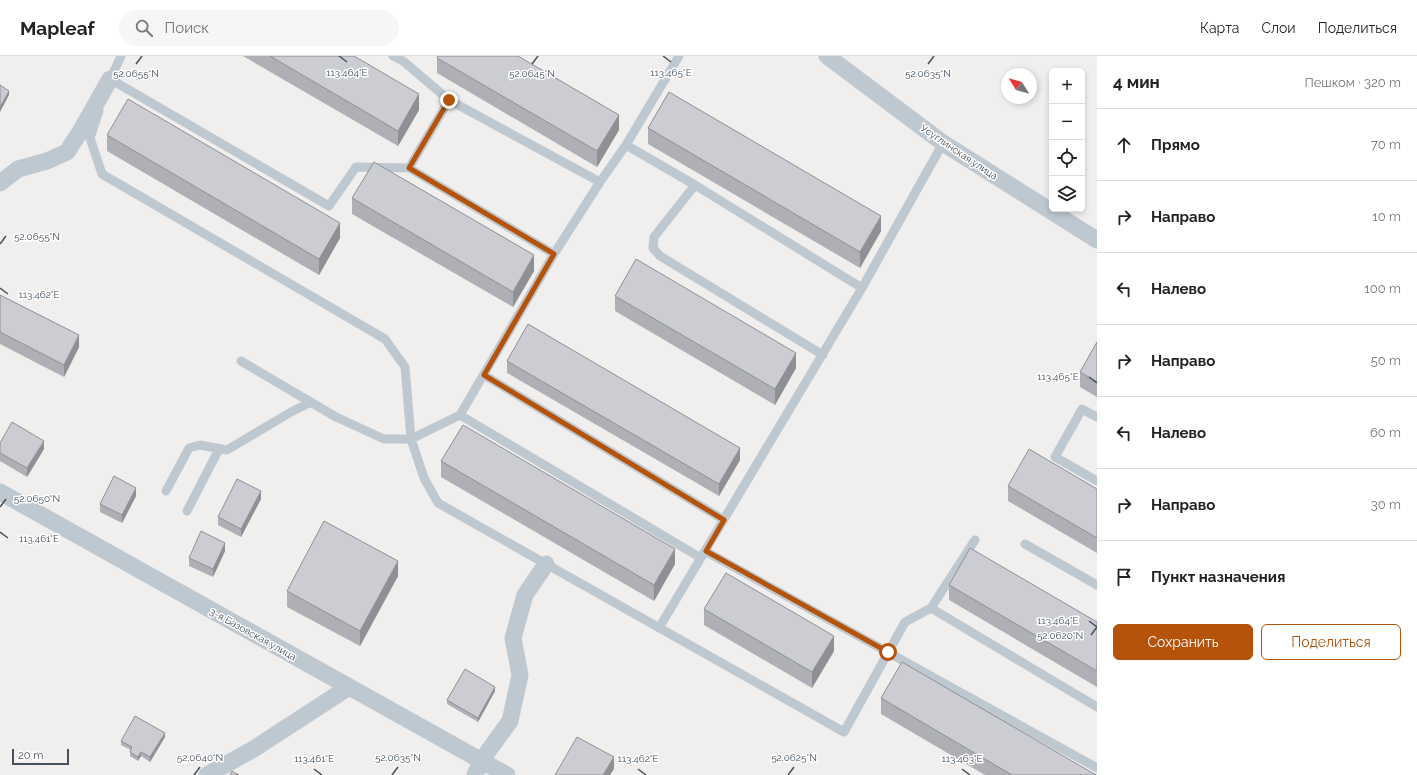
<!DOCTYPE html>
<html lang="ru">
<meta charset="utf-8">
<style>
body{margin:0;font-family:Raleway,sans-serif;background:#f6f6f6;color:#222}
.controls{position:absolute;right:12px;top:12px;display:grid;overflow:hidden;border-radius:6px;box-shadow:0 2px 6px #0003}
.controls button{width:36px;height:36px;display:grid;place-items:center;padding:0;border:0;border-bottom:1px solid #e0e0e0;background:#fff;color:#222;font:20px sans-serif}
.compass{position:absolute;left:1001px;top:12px;width:36px;height:36px;border-radius:50%;background:#fff;box-shadow:0 2px 6px #0003;rotate:307deg}
.scale{position:absolute;left:12px;bottom:10px;width:57px;box-sizing:border-box;padding-left:4px;border:2px solid #46515c;border-top:0;font-size:11px;line-height:14px;white-space:nowrap;color:#46515c;-webkit-text-stroke:3px #fff;paint-order:stroke}
.stop{position:absolute;width:12px;height:12px;margin:-9px;border:3px solid #b45309;border-radius:50%;background:#fff}
.stop.end{background:#b45309;border-color:#fff;box-shadow:0 1px 4px #0008}
.list{margin:0;padding:0;list-style:none}
h2{display:flex;justify-content:space-between;align-items:center;height:52px;margin:0;padding:0 16px;font-size:17px}
h2 small{font-size:13px;font-weight:400;color:#767676}
.list li{display:grid;grid-template-columns:26px 1fr auto;gap:12px;align-items:center;box-sizing:border-box;height:72px;padding:0 16px;border-top:1px solid #e0e0e0}
.list b{display:block;font-size:15px;white-space:nowrap}
.list em{font-size:13px;font-style:normal;color:#767676}
.actions{display:flex;gap:8px;padding:12px 16px}
.actions a{flex:1;padding:9px 0;border:1px solid #b45309;border-radius:6px;text-align:center;font-size:14px;color:#b45309}
.actions .main{background:#b45309;color:#fff}
.icon{flex:none;width:22px;height:22px;fill:none;stroke:currentColor;stroke-width:2;stroke-linecap:round;stroke-linejoin:round}
.map{position:relative;flex:none;width:1097px;height:719px;overflow:hidden}
header{display:flex;align-items:center;gap:24px;box-sizing:border-box;height:56px;padding:0 20px;background:#fff;border-bottom:1px solid #e0e0e0}
header strong{font-size:19px}
nav{display:flex;gap:22px;margin-inline-start:auto;font-size:14px}
.search{width:280px;height:36px;background:#f6f6f6;display:flex;align-items:center;gap:10px;box-sizing:border-box;padding:0 14px;border-radius:22px;color:#767676;font-size:15px}
main{display:flex}
aside{flex:1;background:#fff}
.map>svg:first-child{display:block}
</style>
<header>
<strong>Mapleaf</strong>
<div class="search"><svg class="icon" aria-label="search" viewBox="0 0 24 24"><circle cx="10" cy="10" r="6"/><path d="M15 15l6 6"/></svg>Поиск</div>
<nav><a>Карта</a><a>Слои</a><a>Поделиться</a></nav>
</header>
<main>
<div class="map">
<svg width="1097" height="719" viewBox="0 0 1097 719">
<rect width="100%" height="100%" fill="#f1eeee"/>
<g fill="none" stroke-linecap="round" stroke-linejoin="round">
<path stroke="#bec8d1" stroke-width="9" d="M393,0L403,5L449,44L600,126
M110,23L329,150L356,111L409,112L554,198
M109,26L121,0
M99,55L90,82L102,118L385,283L405,311L411,383L424,422L438,447L844,676L905,566L931,552L1097,651
M626,89L695,129L862,232
M409,112L449,44
M695,129L654,181L653,192L660,200L823,299
M241,305L336,361L384,383H411L460,359L554,198L600,126L626,89L679,0
M484,319L724,464
M460,359L701,502
M1097,361L1082,353L1055,401L1097,425
M166,435L189,392L200,389L227,394L291,356L311,346
M187,455L219,393
M1025,488L1097,529
M705,495L1097,712
M931,552L975,484
M659,572L862,232L943,87"/>
<path stroke="#bec8d1" stroke-width="17" d="M827,0L943,87L1097,184
M0,127L18,113L47,105L67,96L80,76L110,23
M0,436L507,719
M207,719L252,694L349,631
M475,719L481,705L510,665L520,619L513,582L525,539L546,508"/>
</g>
<path fill="#afb0b5" d="M243,0H354L419,54L398,90Z
M437,2L619,74L597,111L437,17Z
M648,72L881,175L860,212L648,88Z
M107,79L340,182L319,219L107,95Z
M352,142L534,215L513,251L352,158Z
M0,239L79,291L64,321L0,288Z
M615,240L796,312L775,349L615,255Z
M1097,286V341L1080,331V316Z
M507,305L740,404L719,440L507,317Z
M0,387L44,393L27,421L0,405Z
M441,405L675,508L654,545L441,421Z
M1008,430L1097,433V497L1008,445Z
M136,440L122,467L100,456V448Z
M261,443L241,481L218,469V461Z
M225,495L213,521L189,510V502Z
M398,520L360,590L287,551V535Z
M949,529L1097,566V631L949,544Z
M704,553L834,595L812,632L704,569Z
M495,635L478,666L447,648V644Z
M881,642L1096,719H985L881,658Z
M165,681L150,706L141,700L138,705L130,700V696L131,694L121,689V685Z"/>
<path fill="#8e9094" d="M9,35V39L0,56V51Z
M419,38V54L398,90V75Z
M619,59V74L597,111V95Z
M881,160V175L860,212V196Z
M340,167V182L319,219V203Z
M534,199V215L513,251V236Z
M79,279V291L64,321V309Z
M796,297V312L775,349V333Z
M44,385V393L27,421V412Z
M740,392V404L719,440V428Z
M136,432V440L122,467V459Z
M261,435V443L241,481V473Z
M225,487V495L213,521V513Z
M675,493V508L654,545V529Z
M398,505V520L360,590V575Z
M834,580V595L812,632V616Z
M495,631V635L478,666V662Z
M165,677V681L150,706V701Z
M141,696V700L138,705V701Z
M614,701V713L610,719H603Z"/>
<path fill="#cbcdd3" stroke="#8e9094" d="M270,0H354L419,38L398,75Z
M438,0H518L619,59L597,95L437,2Z
M0,29L9,35L0,51Z
M669,36L881,160L860,196L648,72Z
M128,43L340,167L319,203L107,79Z
M374,106L534,199L513,236L352,142Z
M636,203L796,297L775,333L615,240Z
M0,239L79,279L64,309L0,276Z
M528,268L740,392L719,428L507,305Z
M1097,286V326L1080,316Z
M12,366L44,385L27,412L0,397V387Z
M463,369L675,493L654,529L441,405Z
M1029,393L1097,433V482L1008,430Z
M114,420L136,432L122,459L100,448Z
M237,423L261,435L241,473L218,461Z
M324,465L398,505L360,575L287,535Z
M201,475L225,487L213,513L189,502Z
M970,492L1097,566V615L949,529Z
M726,517L834,580L812,616L704,553Z
M902,606L1096,719H1012L881,642Z
M465,613L495,631L478,662L447,644Z
M135,660L165,677L150,701L141,696L138,701L130,696L132,691L121,685Z
M577,681L614,701L603,719H555Z
M232,715L239,719H230Z"/>
<g fill="none" stroke-linecap="round" stroke-linejoin="round">
<path stroke="#b45309" stroke-width="5" d="M449,44L409,112L554,198L484,319L724,464L706,495L888,596"/>
</g>
<path fill="none" stroke="#46515c" stroke-width="1.5" d="M339,0L347,6M663,0L671,6M136,8L142,0M532,8L538,0M928,8L934,0M0,188L6,180M0,232L8,238M1089,321L1097,327M0,451L6,443M0,476L8,482M1089,565L1097,571M1091,579L1097,571M314,713L322,719M638,713L646,719M962,713L970,719M194,719L200,711M392,719L398,711M788,719L794,711"/>
<g text-anchor="middle" dominant-baseline="central" stroke-width="3" stroke-linejoin="round" paint-order="stroke">
<g font-size="10" fill="#46515c" stroke="#fff">
<text transform="translate(959 96) rotate(34)">Усуглинская улица</text>
<text transform="translate(253 578) rotate(29)">3-я Базовская улица</text>
</g>
</g>
<g font-size="10" text-anchor="middle" fill="#46515c" stroke="#fff" stroke-width="3" stroke-linejoin="round" paint-order="stroke">
<text x="347" y="20">113.464°E</text>
<text x="671" y="20">113.465°E</text>
<text x="136" y="21">52.0655°N</text>
<text x="532" y="21">52.0645°N</text>
<text x="928" y="21">52.0635°N</text>
<text x="37" y="184">52.0655°N</text>
<text x="39" y="242">113.462°E</text>
<text x="1058" y="324">113.465°E</text>
<text x="37" y="446">52.0650°N</text>
<text x="39" y="486">113.461°E</text>
<text x="1058" y="568">113.464°E</text>
<text x="1060" y="583">52.0620°N</text>
<text x="200" y="705">52.0640°N</text>
<text x="398" y="705">52.0635°N</text>
<text x="794" y="705">52.0625°N</text>
<text x="314" y="706">113.461°E</text>
<text x="638" y="706">113.462°E</text>
<text x="962" y="706">113.463°E</text>
</g>
</svg>
<div class="controls">
<button>+</button>
<button>−</button>
<button><svg class="icon" aria-label="locate" viewBox="0 0 24 24"><circle cx="12" cy="12" r="6"/><path d="M12 2v4M12 18v4M2 12h4M18 12h4"/></svg></button>
<button><svg class="icon" aria-label="layers" viewBox="0 0 24 24"><path d="M12 4l9 5-9 5-9-5zM3 14l9 5 9-5"/></svg></button>
</div>
<svg class="compass" viewBox="-18 -18 36 36"><path d="M0-13l5 13h-10z" fill="#e53935"/><path d="M0 13l5-13h-10z" fill="#767676"/></svg>
<div class="scale">20 m</div>
<div class="stop" style="left:888px;top:596px"></div>
<div class="stop end" style="left:449px;top:44px"></div>
</div>
<aside>
<h2>4 мин<small>Пешком · 320 m</small></h2>
<ul class="list">
<li><svg class="icon" aria-label="ahead" viewBox="0 0 24 24"><path d="M12 20V5M6 11l6-6 6 6"/></svg><div><b>Прямо</b></div><em>70 m</em></li>
<li><svg class="icon" aria-label="right" viewBox="0 0 24 24"><path d="M7 20v-9h11M14 6l5 5-5 5"/></svg><div><b>Направо</b></div><em>10 m</em></li>
<li><svg class="icon" aria-label="left" viewBox="0 0 24 24"><path d="M17 20v-9H6M10 6l-5 5 5 5"/></svg><div><b>Налево</b></div><em>100 m</em></li>
<li><svg class="icon" aria-label="right" viewBox="0 0 24 24"><path d="M7 20v-9h11M14 6l5 5-5 5"/></svg><div><b>Направо</b></div><em>50 m</em></li>
<li><svg class="icon" aria-label="left" viewBox="0 0 24 24"><path d="M17 20v-9H6M10 6l-5 5 5 5"/></svg><div><b>Налево</b></div><em>60 m</em></li>
<li><svg class="icon" aria-label="right" viewBox="0 0 24 24"><path d="M7 20v-9h11M14 6l5 5-5 5"/></svg><div><b>Направо</b></div><em>30 m</em></li>
<li><svg class="icon" aria-label="arrive" viewBox="0 0 24 24"><path d="M6 21V4h12l-3 4 3 4H6"/></svg><div><b>Пункт назначения</b></div></li>
</ul>
<div class="actions"><a class="main">Сохранить</a><a>Поделиться</a></div>
</aside>
</main>
